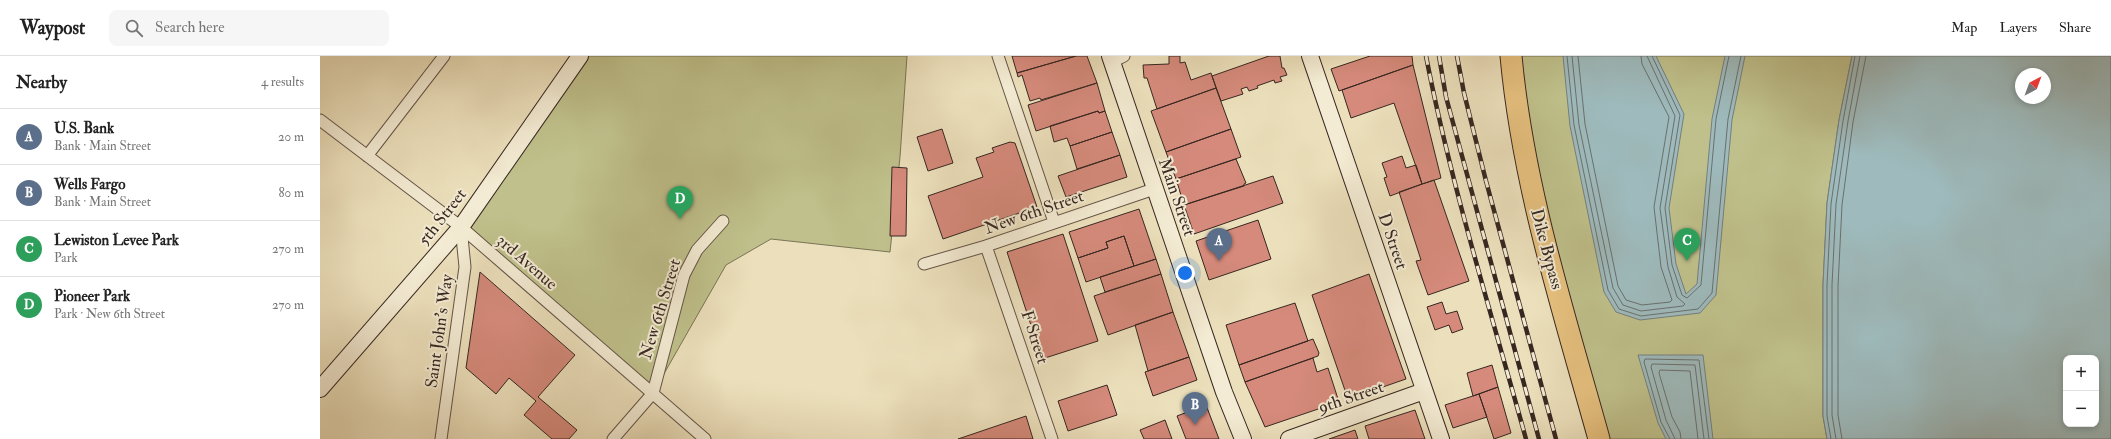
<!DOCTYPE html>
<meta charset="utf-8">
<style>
body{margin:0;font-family:"IM FELL Double Pica",serif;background:#f6f6f6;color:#222}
.controls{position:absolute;right:12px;bottom:12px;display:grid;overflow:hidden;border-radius:8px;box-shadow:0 2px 6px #0003}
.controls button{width:36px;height:36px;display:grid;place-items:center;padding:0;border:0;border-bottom:1px solid #e0e0e0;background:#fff;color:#222;font:20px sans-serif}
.compass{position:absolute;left:1695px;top:12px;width:36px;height:36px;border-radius:50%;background:#fff;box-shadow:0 2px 6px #0003;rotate:41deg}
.you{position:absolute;left:865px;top:217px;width:14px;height:14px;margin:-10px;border:3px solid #fff;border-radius:50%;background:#1a73e8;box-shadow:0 0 0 6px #1a73e833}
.badge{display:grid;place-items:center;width:26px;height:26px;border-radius:50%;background:#7c3aed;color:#fff;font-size:13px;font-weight:700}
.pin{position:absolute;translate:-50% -33px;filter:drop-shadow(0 1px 2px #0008)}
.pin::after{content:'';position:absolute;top:21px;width:14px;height:12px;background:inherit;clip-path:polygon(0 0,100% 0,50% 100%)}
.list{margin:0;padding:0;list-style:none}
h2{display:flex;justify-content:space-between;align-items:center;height:52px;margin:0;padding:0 16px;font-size:17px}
h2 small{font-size:13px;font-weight:400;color:#767676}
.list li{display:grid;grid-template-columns:26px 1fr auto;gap:12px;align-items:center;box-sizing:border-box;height:56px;padding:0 16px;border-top:1px solid #e0e0e0}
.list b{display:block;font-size:15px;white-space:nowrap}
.list p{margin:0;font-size:13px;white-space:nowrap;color:#767676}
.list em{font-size:13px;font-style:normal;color:#767676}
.icon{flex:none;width:22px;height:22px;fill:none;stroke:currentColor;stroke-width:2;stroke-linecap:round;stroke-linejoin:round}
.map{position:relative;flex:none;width:1791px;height:383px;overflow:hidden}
header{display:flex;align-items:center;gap:24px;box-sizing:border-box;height:56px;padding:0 20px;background:#fff;border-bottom:1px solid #e0e0e0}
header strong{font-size:19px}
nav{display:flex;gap:22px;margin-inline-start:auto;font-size:14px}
.search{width:280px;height:36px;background:#f6f6f6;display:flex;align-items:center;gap:10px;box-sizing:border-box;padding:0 14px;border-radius:8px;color:#767676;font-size:15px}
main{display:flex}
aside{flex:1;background:#fff}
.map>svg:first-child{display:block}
</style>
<header>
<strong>Waypost</strong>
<div class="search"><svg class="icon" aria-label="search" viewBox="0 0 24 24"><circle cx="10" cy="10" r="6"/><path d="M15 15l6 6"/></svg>Search here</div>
<nav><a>Map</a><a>Layers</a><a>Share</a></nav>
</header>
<main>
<aside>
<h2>Nearby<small>4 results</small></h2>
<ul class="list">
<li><span class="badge" style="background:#5c6f8a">A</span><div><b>U.S. Bank</b><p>Bank · Main Street</p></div><em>20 m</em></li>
<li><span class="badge" style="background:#5c6f8a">B</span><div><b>Wells Fargo</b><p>Bank · Main Street</p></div><em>80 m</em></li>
<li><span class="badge" style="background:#2e9e5b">C</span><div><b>Lewiston Levee Park</b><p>Park</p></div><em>270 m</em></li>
<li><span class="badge" style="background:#2e9e5b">D</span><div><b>Pioneer Park</b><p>Park · New 6th Street</p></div><em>270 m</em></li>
</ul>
</aside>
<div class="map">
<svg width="1791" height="383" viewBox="0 0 1791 383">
<rect width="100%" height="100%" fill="#ece0bc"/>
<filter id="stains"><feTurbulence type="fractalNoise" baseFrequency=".005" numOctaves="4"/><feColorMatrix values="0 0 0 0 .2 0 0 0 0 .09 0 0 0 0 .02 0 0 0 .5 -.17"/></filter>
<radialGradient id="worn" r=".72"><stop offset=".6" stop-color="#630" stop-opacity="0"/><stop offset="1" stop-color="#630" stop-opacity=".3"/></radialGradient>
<path fill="#bfc08b" stroke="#7b7456" d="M260,0H587L580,101L570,196L451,183L406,209L333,337L141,171Z
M1191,0H1532L1519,64L1507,147L1503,229V360L1507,383H1279Z"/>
<path fill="#9ebabc" stroke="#757f7e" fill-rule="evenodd" d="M1243,0H1336L1364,58L1349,152L1356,208L1366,238L1377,228L1392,63L1405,0H1425L1412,64L1396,239L1380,257L1320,264L1296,256L1284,236L1250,70Z
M1532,0H1791V383H1507L1503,360V229L1507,147L1519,64ZM1701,18H1725V42H1701ZM1746,302H1776V368H1746Z
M1318,299H1383L1393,383H1346L1338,367Z"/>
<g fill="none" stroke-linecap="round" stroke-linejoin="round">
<path stroke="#6a706e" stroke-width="1" d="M1247,0L1254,69L1288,234L1299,253L1321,260L1378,253L1392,237L1408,63L1421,0
M1252,0L1259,69L1293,232L1303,249L1321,255L1363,250L1365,248L1357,241L1348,211L1340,152L1355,60L1327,0
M1258,0L1265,68L1298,230L1306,244L1322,249L1350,246L1352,244L1341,211L1334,151L1349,61L1322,8L1321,0
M1332,0L1360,59L1345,152L1352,209L1362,239L1367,242L1381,229L1396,63L1409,0
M1350,383L1341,366L1324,306L1325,303L1379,304L1389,383
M1355,383L1346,364L1331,311L1332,308L1375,309L1384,383
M1361,383L1360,376L1352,361L1339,317L1340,314L1370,315L1378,383
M1511,383L1507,360V229L1511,148L1523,65L1535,0
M1516,383L1512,359V229L1516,148L1528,65L1540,0
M1522,383L1518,359V230L1522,149L1533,66L1546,0"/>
</g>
<path fill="#d58a7b" stroke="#372721" d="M692,0H756L697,17Z
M756,0H767L777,27L721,44L720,42L710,45L702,19L698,21L697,17Z
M849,0H860V7L865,6L871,24L891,17L896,32L837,53L827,22H824L823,9L849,8Z
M949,0H960L962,12H964L967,19L960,21L962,25L955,27L954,24L937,30L938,32L929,35L927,31L921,33L923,38L901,45L892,20Z
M1050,0H1092L1093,9L1019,35L1011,13Z
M1093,9L1121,122L1102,128L1074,47L1031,62L1022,34Z
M777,27L785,55L779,57L778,55L716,75L708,49Z
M896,32L911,73L846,96L831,55Z
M778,55L779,57L785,55L792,76L750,90L747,82L734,86L730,70Z
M622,73L633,107L608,115L597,81Z
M911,73L921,101L856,123L846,96Z
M792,76L800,99L757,113L750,90Z
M690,86L695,87L717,151L623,183L608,140L663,121L656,102L674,96L672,92Z
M800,99L807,121L746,141L738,120Z
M1082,100L1086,112L1096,109L1102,128L1070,140L1064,122L1067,121L1062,107Z
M916,103L926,127L924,128V130L864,149L856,123Z
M572,111L587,112L586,180H570Z
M953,120L963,147L874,178L864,149Z
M1114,124L1149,225L1108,239L1096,205L1101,204L1079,136Z
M819,153L836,203L814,210L804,180L786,186L788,192L758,202L749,176Z
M938,164L951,203L889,224L876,185Z
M743,178L778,285L722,303L687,196Z
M804,180L814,210L766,226L758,202L788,192L786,186Z
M836,203L841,218L785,236L780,221Z
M160,216L255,299L218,341L257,374L249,383H232L204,359L216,345L189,322L176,338L146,312Z
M841,218L853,256L788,279L774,240Z
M1049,218L1086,323L1028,343L992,239Z
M1122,246L1126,258L1137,255L1143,273L1132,277L1129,269L1115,274L1107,251Z
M975,247L988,285L919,309L906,269Z
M853,256L869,301L828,315L815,269Z
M993,283L999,297L998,300L925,326L919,309Z
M869,301L877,324L833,340L825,316Z
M993,302L997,316L1008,312L1019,346L945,371L925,326Z
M1172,309L1178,331L1153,340L1147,317Z
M787,329L797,359L748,375L738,345Z
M1178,331L1191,377L1174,383L1159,338Z
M1159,338L1167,361L1133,372L1125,349Z
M886,349L899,383H866L857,360Z
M1095,354L1105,383H1049L1045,370Z
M706,360L713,383H638Z
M845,364L852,383H824L820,374Z
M1035,374L1038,383H1009Z"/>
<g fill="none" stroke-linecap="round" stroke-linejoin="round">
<defs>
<path id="street" d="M678,0L734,166
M792,6L804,0
M0,64L141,171L385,383
M47,100L124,0
M666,190L732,383
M604,208L666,190L834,133
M121,383L145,211L141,171
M293,383L333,337L364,219L377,194L403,165"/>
<path id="secondary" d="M790,0L904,336L923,383
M990,0L1121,383
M0,333L141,171L260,0
M969,383L1104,335"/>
<path id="highway" d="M1191,0C1203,131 1244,257 1279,383"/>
</defs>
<use href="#street" stroke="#645548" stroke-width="13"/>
<use href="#secondary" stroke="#372721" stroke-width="18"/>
<use href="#highway" stroke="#372721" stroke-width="23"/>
<use href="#street" stroke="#f3ebd3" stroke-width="11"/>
<use href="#secondary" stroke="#f3ebd3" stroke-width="16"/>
<use href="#highway" stroke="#e6c07e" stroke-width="21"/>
<defs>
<path id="rail" d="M1106,0C1131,129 1171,256 1206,383
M1119,0L1126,41L1219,383
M1137,0L1144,37L1166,125L1236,383"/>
</defs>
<use href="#rail" stroke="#372721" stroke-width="4.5"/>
<use href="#rail" stroke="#f3ebd3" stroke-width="3" stroke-dasharray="9" stroke-linecap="butt"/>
</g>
<g text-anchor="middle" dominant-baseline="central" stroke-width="4" stroke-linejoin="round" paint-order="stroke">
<g font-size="17" fill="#372721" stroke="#f3ebd3">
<text transform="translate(857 141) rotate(71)">Main Street</text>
<text transform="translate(714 156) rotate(-19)">New 6th Street</text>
<text transform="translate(122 161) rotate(-52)">5th Street</text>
<text transform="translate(1073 185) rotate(71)">D Street</text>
<text transform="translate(1227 193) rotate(75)">Dike Bypass</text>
<text transform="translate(207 206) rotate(41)">3rd Avenue</text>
<text transform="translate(340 253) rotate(-73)">New 6th Street</text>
<text transform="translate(119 275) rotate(-82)">Saint John's Way</text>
<text transform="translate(715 281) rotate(72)">F Street</text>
<text transform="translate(1031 341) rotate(-19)">9th Street</text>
</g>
</g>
<rect width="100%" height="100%" filter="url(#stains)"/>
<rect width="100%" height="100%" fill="url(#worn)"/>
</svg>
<div class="controls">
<button>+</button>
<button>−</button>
</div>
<svg class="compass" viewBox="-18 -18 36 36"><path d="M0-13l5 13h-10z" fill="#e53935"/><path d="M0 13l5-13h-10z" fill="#767676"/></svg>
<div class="you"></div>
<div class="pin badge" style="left:899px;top:205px;background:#5c6f8a">A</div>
<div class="pin badge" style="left:875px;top:369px;background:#5c6f8a">B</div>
<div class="pin badge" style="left:1367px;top:205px;background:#2e9e5b">C</div>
<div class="pin badge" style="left:360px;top:163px;background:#2e9e5b">D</div>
</div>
</main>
